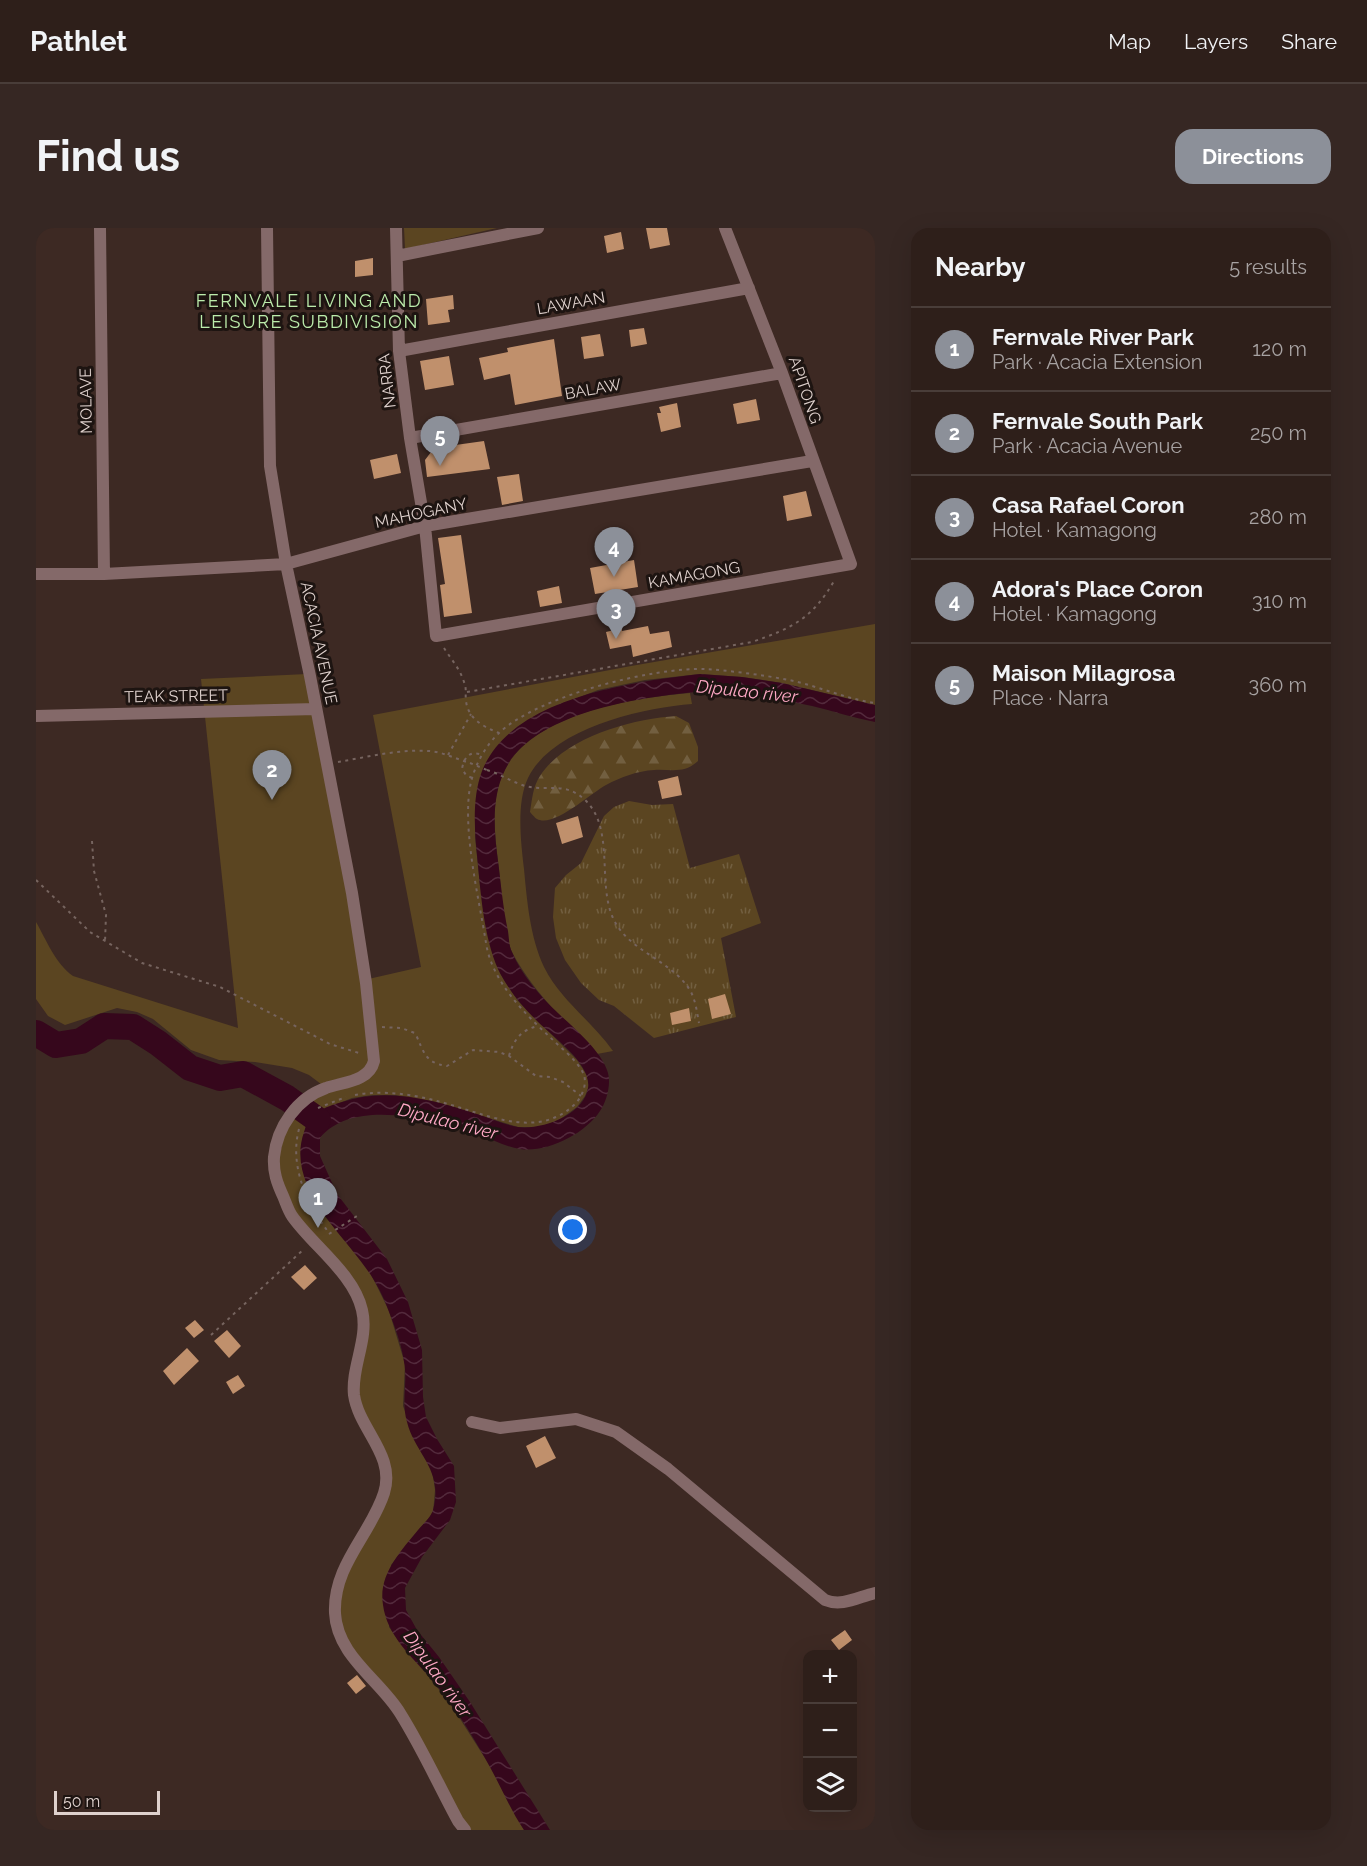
<!DOCTYPE html>
<meta charset="utf-8">
<style>
body{margin:0;font-family:Raleway,sans-serif;background:#362723;color:#f1f3f6}
.controls{position:absolute;right:18px;bottom:18px;display:grid;overflow:hidden;border-radius:12px;box-shadow:0 6px 24px #0002}
.controls button{width:54px;height:54px;display:grid;place-items:center;padding:0;border:0;border-bottom:2px solid #493d39;background:#2e1f1a;color:#f1f3f6;font:30px sans-serif}
.scale{position:absolute;left:18px;bottom:15px;width:106px;box-sizing:border-box;padding-left:6px;border:3px solid #dfd1cd;border-top:0;font-size:16px;line-height:21px;white-space:nowrap;color:#dfd1cd;-webkit-text-stroke:4px #1d1411;paint-order:stroke}
.you{position:absolute;left:537px;top:1002px;width:21px;height:21px;margin:-15px;border:4px solid #fff;border-radius:50%;background:#1a73e8;box-shadow:0 0 0 9px #1a73e833}
.badge{display:grid;place-items:center;width:39px;height:39px;border-radius:50%;background:#8c9099;color:#fff;font-size:20px;font-weight:700}
.pin{position:absolute;translate:-50% -50px;filter:drop-shadow(0 2px 3px #0008)}
.pin::after{content:'';position:absolute;top:32px;width:21px;height:18px;background:inherit;clip-path:polygon(0 0,100% 0,50% 100%)}
.list{margin:0;padding:0;list-style:none}
h2{display:flex;justify-content:space-between;align-items:center;height:78px;margin:0;padding:0 24px;font-size:26px}
h2 small{font-size:20px;font-weight:400;color:#a7a2a2}
.list li{display:grid;grid-template-columns:39px 1fr auto;gap:18px;align-items:center;box-sizing:border-box;height:84px;padding:0 24px;border-top:2px solid #493d39}
.list b{display:block;font-size:22px;white-space:nowrap}
.list p{margin:0;font-size:20px;white-space:nowrap;color:#a7a2a2}
.list em{font-size:20px;font-style:normal;color:#a7a2a2}
.icon{flex:none;width:33px;height:33px;fill:none;stroke:currentColor;stroke-width:2;stroke-linecap:round;stroke-linejoin:round}
.map{position:relative;flex:none;width:839px;height:1602px;overflow:hidden;border-radius:18px}
header{display:flex;align-items:center;gap:36px;box-sizing:border-box;height:84px;padding:0 30px;background:#2e1f1a;border-bottom:2px solid #493d39}
header strong{font-size:28px}
nav{display:flex;gap:33px;margin-inline-start:auto;font-size:21px}
.intro{display:flex;align-items:center;justify-content:space-between;box-sizing:border-box;height:144px;padding:0 36px}
h1{margin:0;font-size:42px}
.button{padding:15px 27px;border-radius:18px;background:#8c9099;color:#fff;font-size:21px;font-weight:700}
main{display:flex;gap:36px;padding:0 36px}
aside{flex:1;background:#2e1f1a;border-radius:18px;box-shadow:0 6px 24px #0002}
.map>svg:first-child{display:block}
</style>
<header>
<strong>Pathlet</strong>
<nav><a>Map</a><a>Layers</a><a>Share</a></nav>
</header>
<div class="intro"><h1>Find us</h1><a class="button">Directions</a></div>
<main>
<div class="map">
<svg width="839" height="1602" viewBox="0 0 839 1602">
<defs>
<pattern id="grass-tufts" width="24" height="20" patternUnits="userSpaceOnUse" patternTransform="scale(1.5)"><rect width="24" height="20" fill="#5b4521"/><path d="M3 7l-1-3M5 7V3M7 7l1-3M15 17l-1-3M17 17v-4M19 17l1-3" fill="none" stroke="#725f40"/></pattern>
<pattern id="forest-firs" width="22" height="20" patternUnits="userSpaceOnUse" patternTransform="scale(1.5)"><rect width="22" height="20" fill="#5b4521"/><path d="M5 1l3.5 6h-7zM16 11l3.5 6h-7z" fill="#725f40"/></pattern>
<pattern id="water-waves" width="16" height="10" patternUnits="userSpaceOnUse" patternTransform="scale(1.5)"><rect width="16" height="10" fill="#36071c"/><path d="M0 5q4-4 8 0t8 0" fill="none" stroke="#532a3c"/></pattern>
</defs>
<rect width="100%" height="100%" fill="#3d2923"/>
<path fill="url(#grass-tufts)" d="M593,573L616,577L637,576L654,640L703,626L725,695L685,710L700,789L618,810L578,778L563,772L545,755L529,732L520,710L517,689L519,660L530,647L545,635L568,588L578,579Z"/>
<path fill="url(#forest-firs)" d="M640,488L653,495L662,519V533C648,546 636,541 618,542C601,543 585,549 570,557C555,565 518,600 501,591C499,590 495,585 494,584C496,572 497,558 504,548C529,509 596,491 640,488Z"/>
<path fill="#5b4521" d="M368,0H461L369,21Z
M839,396V477L746,455L706,449L664,446L609,452L562,462L511,482L440,579L439,609L444,658L464,745L482,773L541,832L551,847L553,858L549,868L541,879L523,892L505,899H482L400,874L359,867H336L316,870L279,885L270,897L265,930L270,952L282,980L333,1042L353,1083L369,1136L367,1178L382,1218L396,1241L399,1262L397,1285L355,1337L353,1399L369,1422L395,1451L419,1483L454,1538L488,1602H429L364,1484L307,1416L303,1354L341,1282L350,1242L318,1167L326,1082L314,1056L255,987L238,949L253,888L289,859L273,847L256,840L219,834L183,832L155,822L117,791L101,784L81,780L29,797L12,788L0,771V694C11,713 19,735 37,748L202,800L165,451L271,446L328,752L385,739L337,487L595,438Z
M654,465L656,476C606,480 516,500 492,550C480,575 485,615 488,641C491,673 494,709 508,739C525,773 555,792 577,823L561,826C549,809 532,796 517,781C502,764 488,746 477,726C468,710 465,661 463,641C460,616 456,589 461,564C476,487 590,471 654,465Z"/>
<path fill="url(#water-waves)" d="M664,446L706,449L746,455L839,477V494C818,490 797,483 776,478C743,471 708,466 674,464C663,463 652,465 641,466C589,472 494,489 469,542C455,570 458,604 462,633C465,656 467,680 472,703C473,710 473,718 476,724C485,746 504,768 522,785C536,798 565,823 571,842C576,854 571,873 564,883C549,906 511,925 484,921C470,919 456,911 443,907C399,892 318,869 284,910V928L301,966L351,1031L372,1074L386,1122L387,1169L390,1189L401,1211L418,1238L420,1274L414,1292L386,1329L369,1360L370,1382L381,1402L403,1429L434,1474L514,1602H488C475,1583 466,1561 455,1541C438,1509 417,1476 393,1448C374,1427 351,1407 347,1377C342,1347 364,1324 382,1302C387,1296 395,1289 397,1282C408,1242 379,1226 371,1194C365,1174 372,1154 368,1134C366,1118 359,1099 353,1084C348,1069 339,1052 329,1039C302,1001 250,956 268,904C274,885 288,879 306,874C351,859 398,872 441,886C454,890 469,897 482,899C506,902 548,887 552,860C556,836 517,809 502,794C488,780 474,764 465,747C449,717 445,670 442,637C439,608 435,572 446,543C475,469 596,454 664,446Z"/>
<g fill="none" stroke-linecap="round" stroke-linejoin="round">
<path stroke="#36071c" stroke-width="26" d="M0,805L20,817L45,813L68,798L97,799L122,815L154,840L184,850L207,846L251,870L282,892"/>
</g>
<path fill="#c0906c" d="M610,0H631L634,17L614,21Z
M585,4L588,21L571,25L568,8Z
M337,30V47L319,49V33Z
M417,67L418,81L412,82L414,94L392,97L390,71Z
M608,100L611,116L595,119L593,102Z
M564,106L568,128L548,131L545,109Z
M518,111L526,168L479,177L474,146L448,152L443,130L472,124L471,120Z
M413,128L418,157L389,162L384,133Z
M720,171L724,192L701,196L697,176Z
M641,175L645,199L625,204L621,185H625L623,179Z
M448,213L454,241L391,249L389,232L398,220Z
M361,226L365,245L338,251L334,232Z
M483,246L487,273L466,277L461,249Z
M770,263L776,288L751,293L747,268Z
M425,307L436,385L408,389L404,357L409,356L402,310Z
M598,332L602,359L559,366L554,340Z
M523,358L526,375L504,379L501,363Z
M612,398L614,406L633,403L636,419L597,429L595,417L574,421L570,404L586,400V403Z
M642,548L646,567L626,571L622,553Z
M542,588L547,609L526,616L520,595Z
M689,766L695,786L676,791L672,771Z
M653,780L655,793L636,797L634,785Z
M269,1037L281,1050L268,1062L255,1049Z
M159,1092L168,1102L158,1110L149,1100Z
M191,1102L205,1118L193,1130L178,1113Z
M151,1120L163,1133L138,1157L127,1143Z
M202,1147L209,1158L197,1166L190,1154Z
M509,1208L520,1230L500,1240L490,1218Z
M809,1402L816,1412L803,1422L795,1412Z
M321,1447L330,1458L320,1466L311,1455Z"/>
<g fill="none" stroke-linecap="round" stroke-linejoin="round">
<path stroke="#76645f" stroke-width="2" stroke-dasharray="3 4.5" stroke-linecap="butt" d="M408,420C415,431 424,441 428,454C431,461 429,466 430,473C432,491 448,499 463,505
M431,464L716,414C756,400 776,391 798,353
M412,527L435,486
M302,534C331,529 363,521 393,523C407,524 420,531 434,535
M451,542C464,546 476,554 489,558C512,564 529,553 549,572C579,600 561,655 577,690C592,724 637,732 655,764C660,774 661,785 663,795
M436,550L430,547L426,541C428,529 434,522 446,527
M56,613L58,643L70,687L69,714
M0,652L54,704L106,735L184,759L294,816L326,826
M346,799L365,800L379,805C388,823 388,835 411,838L437,822L463,824L473,828L500,848L514,849L527,854L545,868
M473,828C478,811 485,802 502,798
M319,867C346,862 375,866 401,873C446,884 500,914 539,876C546,869 551,857 548,847C542,833 527,822 517,812C489,786 456,754 450,715C443,670 425,598 435,554C439,537 450,517 463,505C502,468 617,439 670,441C697,443 727,447 753,452C782,458 810,471 839,475
M282,880L310,869
M263,901C253,938 271,977 294,1006
M293,1006L321,988
M175,1107L268,1021"/>
<path stroke="#846969" stroke-width="12" d="M64,0L68,346
M231,0L234,238L250,336L274,448L316,665L330,755L338,833C333,854 306,854 290,860C261,870 241,899 238,929C237,944 241,955 247,968C250,975 252,982 256,988C277,1018 318,1046 326,1082C333,1111 315,1139 318,1167C323,1202 360,1227 348,1265C335,1306 297,1337 299,1385C301,1428 344,1452 364,1485C386,1520 403,1558 422,1593L429,1602
M360,0L363,123L374,210L389,298L400,408L815,336L746,145L689,0
M361,28L502,0
M363,123L713,60
M374,210L746,145
M0,346H68L250,336L389,298L776,233
M0,488L280,481
M436,1194L464,1200L540,1191L580,1204L632,1241L789,1372C806,1379 822,1369 839,1365"/>
<path stroke="#76645f" stroke-width="2" stroke-dasharray="3 4.5" stroke-linecap="butt" d="M434,535L451,542"/>
</g>
<g text-anchor="middle" dominant-baseline="central" stroke-width="6" stroke-linejoin="round" paint-order="stroke">
<g font-size="16" fill="#dfd1cd" stroke="#1d1411">
<text transform="translate(535 75) rotate(-10)">LAWAAN</text>
<text transform="translate(351 153) rotate(-97)">NARRA</text>
<text transform="translate(557 161) rotate(-10)">BALAW</text>
<text transform="translate(769 162) rotate(71)">APITONG</text>
<text transform="translate(50 173) rotate(-91)">MOLAVE</text>
<text transform="translate(385 285) rotate(-12)">MAHOGANY</text>
<text transform="translate(658 347) rotate(-10)">KAMAGONG</text>
<text transform="translate(283 415) rotate(78)">ACACIA AVENUE</text>
<text transform="translate(140 468) rotate(-1)">TEAK STREET</text>
</g>
<g font-size="18" letter-spacing="1.5" fill="#bcecab" stroke="#1d1411">
<text x="273" y="72">FERNVALE LIVING AND<tspan x="273" dy="21">LEISURE SUBDIVISION</tspan></text>
</g>
<g font-size="18" font-style="italic" fill="#fea8c5" stroke="#1d1411">
<text transform="translate(711 463) rotate(6)">Dipulao river</text>
<text transform="translate(412 893) rotate(14)">Dipulao river</text>
<text transform="translate(402 1446) rotate(54)">Dipulao river</text>
</g>
</g>
</svg>
<div class="controls">
<button>+</button>
<button>−</button>
<button><svg class="icon" aria-label="layers" viewBox="0 0 24 24"><path d="M12 4l9 5-9 5-9-5zM3 14l9 5 9-5"/></svg></button>
</div>
<div class="scale">50 m</div>
<div class="you"></div>
<div class="pin badge" style="left:282px;top:1000px">1</div>
<div class="pin badge" style="left:236px;top:572px">2</div>
<div class="pin badge" style="left:580px;top:411px">3</div>
<div class="pin badge" style="left:578px;top:349px">4</div>
<div class="pin badge" style="left:404px;top:238px">5</div>
</div>
<aside>
<h2>Nearby<small>5 results</small></h2>
<ul class="list">
<li><span class="badge">1</span><div><b>Fernvale River Park</b><p>Park · Acacia Extension</p></div><em>120 m</em></li>
<li><span class="badge">2</span><div><b>Fernvale South Park</b><p>Park · Acacia Avenue</p></div><em>250 m</em></li>
<li><span class="badge">3</span><div><b>Casa Rafael Coron</b><p>Hotel · Kamagong</p></div><em>280 m</em></li>
<li><span class="badge">4</span><div><b>Adora's Place Coron</b><p>Hotel · Kamagong</p></div><em>310 m</em></li>
<li><span class="badge">5</span><div><b>Maison Milagrosa</b><p>Place · Narra</p></div><em>360 m</em></li>
</ul>
</aside>
</main>
